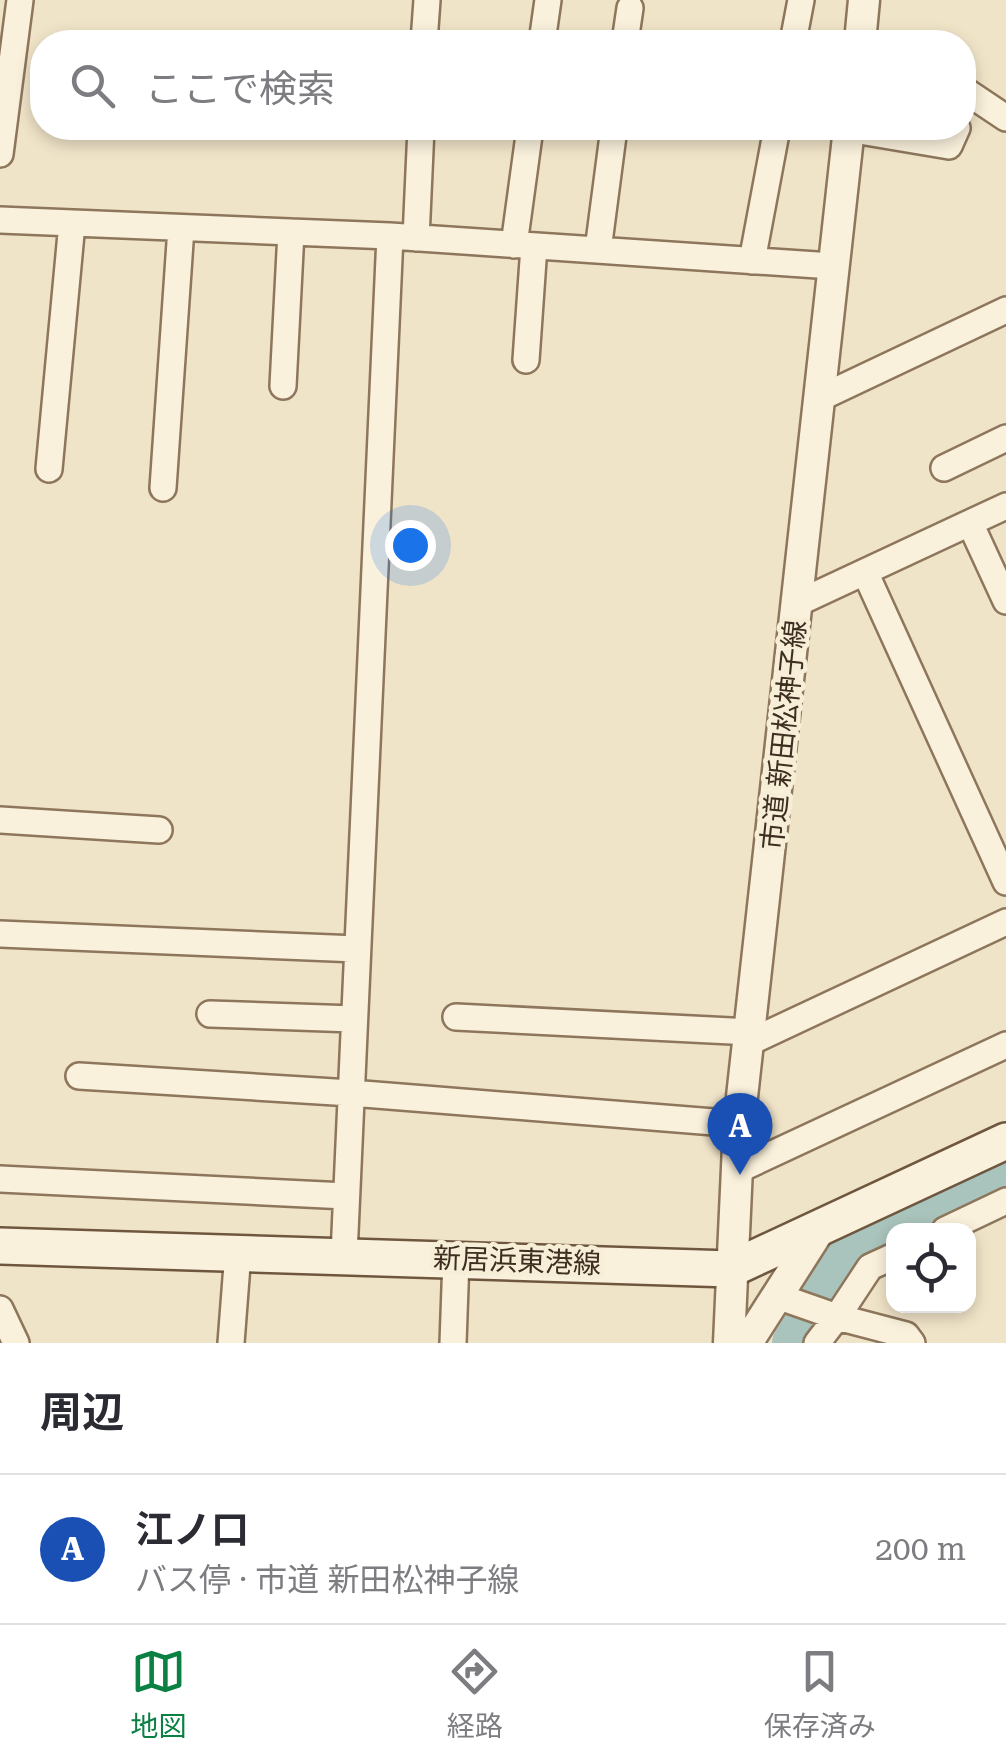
<!DOCTYPE html>
<html lang="ja">
<meta charset="utf-8">
<style>
body{margin:0;font-family:"Roboto Serif","Noto Sans JP",serif;background:#f7f7f7;color:#2b2b33}
.controls{position:absolute;right:30px;bottom:30px;display:grid;overflow:hidden;border-radius:20px;box-shadow:0 5px 15px #0003}
.controls button{width:90px;height:90px;display:grid;place-items:center;padding:0;border:0;border-bottom:2px solid #e1e1e2;background:#fff;color:#2b2b33;font:50px sans-serif}
.you{position:absolute;left:410px;top:545px;width:35px;height:35px;margin:-25px;border:8px solid #fff;border-radius:50%;background:#1a73e8;box-shadow:0 0 0 15px #1a73e833}
.badge{display:grid;place-items:center;width:65px;height:65px;border-radius:50%;background:#0b8043;color:#fff;font-size:32px;font-weight:700}
.pin{position:absolute;translate:-50% -82px;filter:drop-shadow(0 2px 5px #0008)}
.pin::after{content:'';position:absolute;top:52px;width:35px;height:30px;background:inherit;clip-path:polygon(0 0,100% 0,50% 100%)}
.list{margin:0;padding:0;list-style:none}
h2{display:flex;justify-content:space-between;align-items:center;height:130px;margin:0;padding:0 40px;font-size:42px}
h2 small{font-size:32px;font-weight:400;color:#7c7c81}
.list li{display:grid;grid-template-columns:65px 1fr auto;gap:30px;align-items:center;box-sizing:border-box;height:150px;padding:0 40px;border-top:2px solid #e1e1e2}
.list b{display:block;font-size:38px;white-space:nowrap}
.list p{margin:0;font-size:32px;white-space:nowrap;color:#7c7c81}
.list em{font-size:32px;font-style:normal;color:#7c7c81}
.icon{flex:none;width:55px;height:55px;fill:none;stroke:currentColor;stroke-width:2;stroke-linecap:round;stroke-linejoin:round}
.map{position:relative;flex:none;width:1006px;height:1343px;overflow:hidden}
.search{position:absolute;background:#fff;box-shadow:0 5px 15px #0003;left:30px;right:30px;top:30px;height:110px;display:flex;align-items:center;gap:25px;box-sizing:border-box;padding:0 35px;border-radius:40px;color:#7c7c81;font-size:38px}
.sheet{height:280px;background:#fff}
nav{display:flex;justify-content:space-around;align-items:center;box-sizing:border-box;height:140px;border-top:2px solid #e1e1e2;background:#fff;font-size:28px;color:#7c7c81}
nav a{display:grid;justify-items:center;gap:5px}
nav .on{color:#0b8043}
.map>svg:first-child{display:block}
</style>
<div class="map">
<svg width="1006" height="1343" viewBox="0 0 1006 1343">
<rect width="100%" height="100%" fill="#f0e4c8"/>
<g fill="none" stroke-linecap="round" stroke-linejoin="round">
<path stroke="#a9c4bc" stroke-width="42" d="M894,1230L1006,1177
M793,1343L848,1253L894,1231"/>
<defs>
<path id="minor" d="M424,42L427,0
M542,42L548,0
M625,42L630,8
M793,42L801,0
M964,90L1006,118
M848,129L949,146L957,128
M0,154L20,0
M0,220L390,236L832,266
M416,238L421,128
M514,245L530,128
M598,250L614,128
M752,261L777,128
M526,360L534,246
M283,386L291,232
M818,399L1006,310
M944,468L1006,438
M49,469L72,223
M163,488L181,228
M970,523L1006,601
M865,572L1006,882
M798,603L1006,506
M0,820L159,830
M0,934L357,949
M210,1014L354,1019
M456,1017L751,1032
M750,1042L1006,922
M79,1076L351,1093L739,1124
M738,1170L1006,1045
M0,1179L346,1196
M945,1230L1006,1201
M344,1255L390,236
M777,1296L837,1317L870,1267L894,1256
M0,1309L16,1343
M231,1343L238,1252
M453,1343L456,1259
M817,1343L837,1317L906,1335L912,1343"/>
<path id="tertiary" d="M860,42L864,0
M729,1343L739,1124L849,128
M747,1343L823,1224"/>
<path id="secondary" d="M0,1246L731,1269L1006,1141"/>
</defs>
<use href="#minor" stroke="#8d765c" stroke-width="30"/>
<use href="#tertiary" stroke="#8d765c" stroke-width="35"/>
<use href="#secondary" stroke="#6f573f" stroke-width="40"/>
<use href="#minor" stroke="#faf1dc" stroke-width="25"/>
<use href="#tertiary" stroke="#faf1dc" stroke-width="30"/>
<use href="#secondary" stroke="#faf1dc" stroke-width="35"/>
</g>
<g text-anchor="middle" dominant-baseline="central" stroke-width="9" stroke-linejoin="round" paint-order="stroke">
<g font-size="28" fill="#3d2e20" stroke="#f7eed8">
<text transform="translate(784 735) rotate(-84)">市道 新田松神子線</text>
<text transform="translate(517 1261) rotate(2)">新居浜東港線</text>
</g>
</g>
</svg>
<div class="controls">
<button><svg class="icon" aria-label="locate" viewBox="0 0 24 24"><circle cx="12" cy="12" r="6"/><path d="M12 2v4M12 18v4M2 12h4M18 12h4"/></svg></button>
</div>
<div class="you"></div>
<div class="pin badge" style="left:740px;top:1175px;background:#1a4fb4">A</div>
<div class="search"><svg class="icon" aria-label="search" viewBox="0 0 24 24"><circle cx="10" cy="10" r="6"/><path d="M15 15l6 6"/></svg>ここで検索</div>
</div>
<section class="sheet">
<h2>周辺<small></small></h2>
<ul class="list">
<li><span class="badge" style="background:#1a4fb4">A</span><div><b>江ノ口</b><p>バス停 · 市道 新田松神子線</p></div><em>200 m</em></li>
</ul>
</section>
<nav>
<a class="on"><svg class="icon" aria-label="map" viewBox="0 0 24 24"><path d="M3 6l6-2 6 2 6-2v14l-6 2-6-2-6 2zM9 4v14M15 6v14"/></svg>地図</a>
<a><svg class="icon" aria-label="directions" viewBox="0 0 24 24"><path d="M12 3l9 9-9 9-9-9zM9 14v-3h6M13 9l2 2-2 2"/></svg>経路</a>
<a><svg class="icon" aria-label="saved" viewBox="0 0 24 24"><path d="M7 4h10v16l-5-4-5 4z"/></svg>保存済み</a>
</nav>
